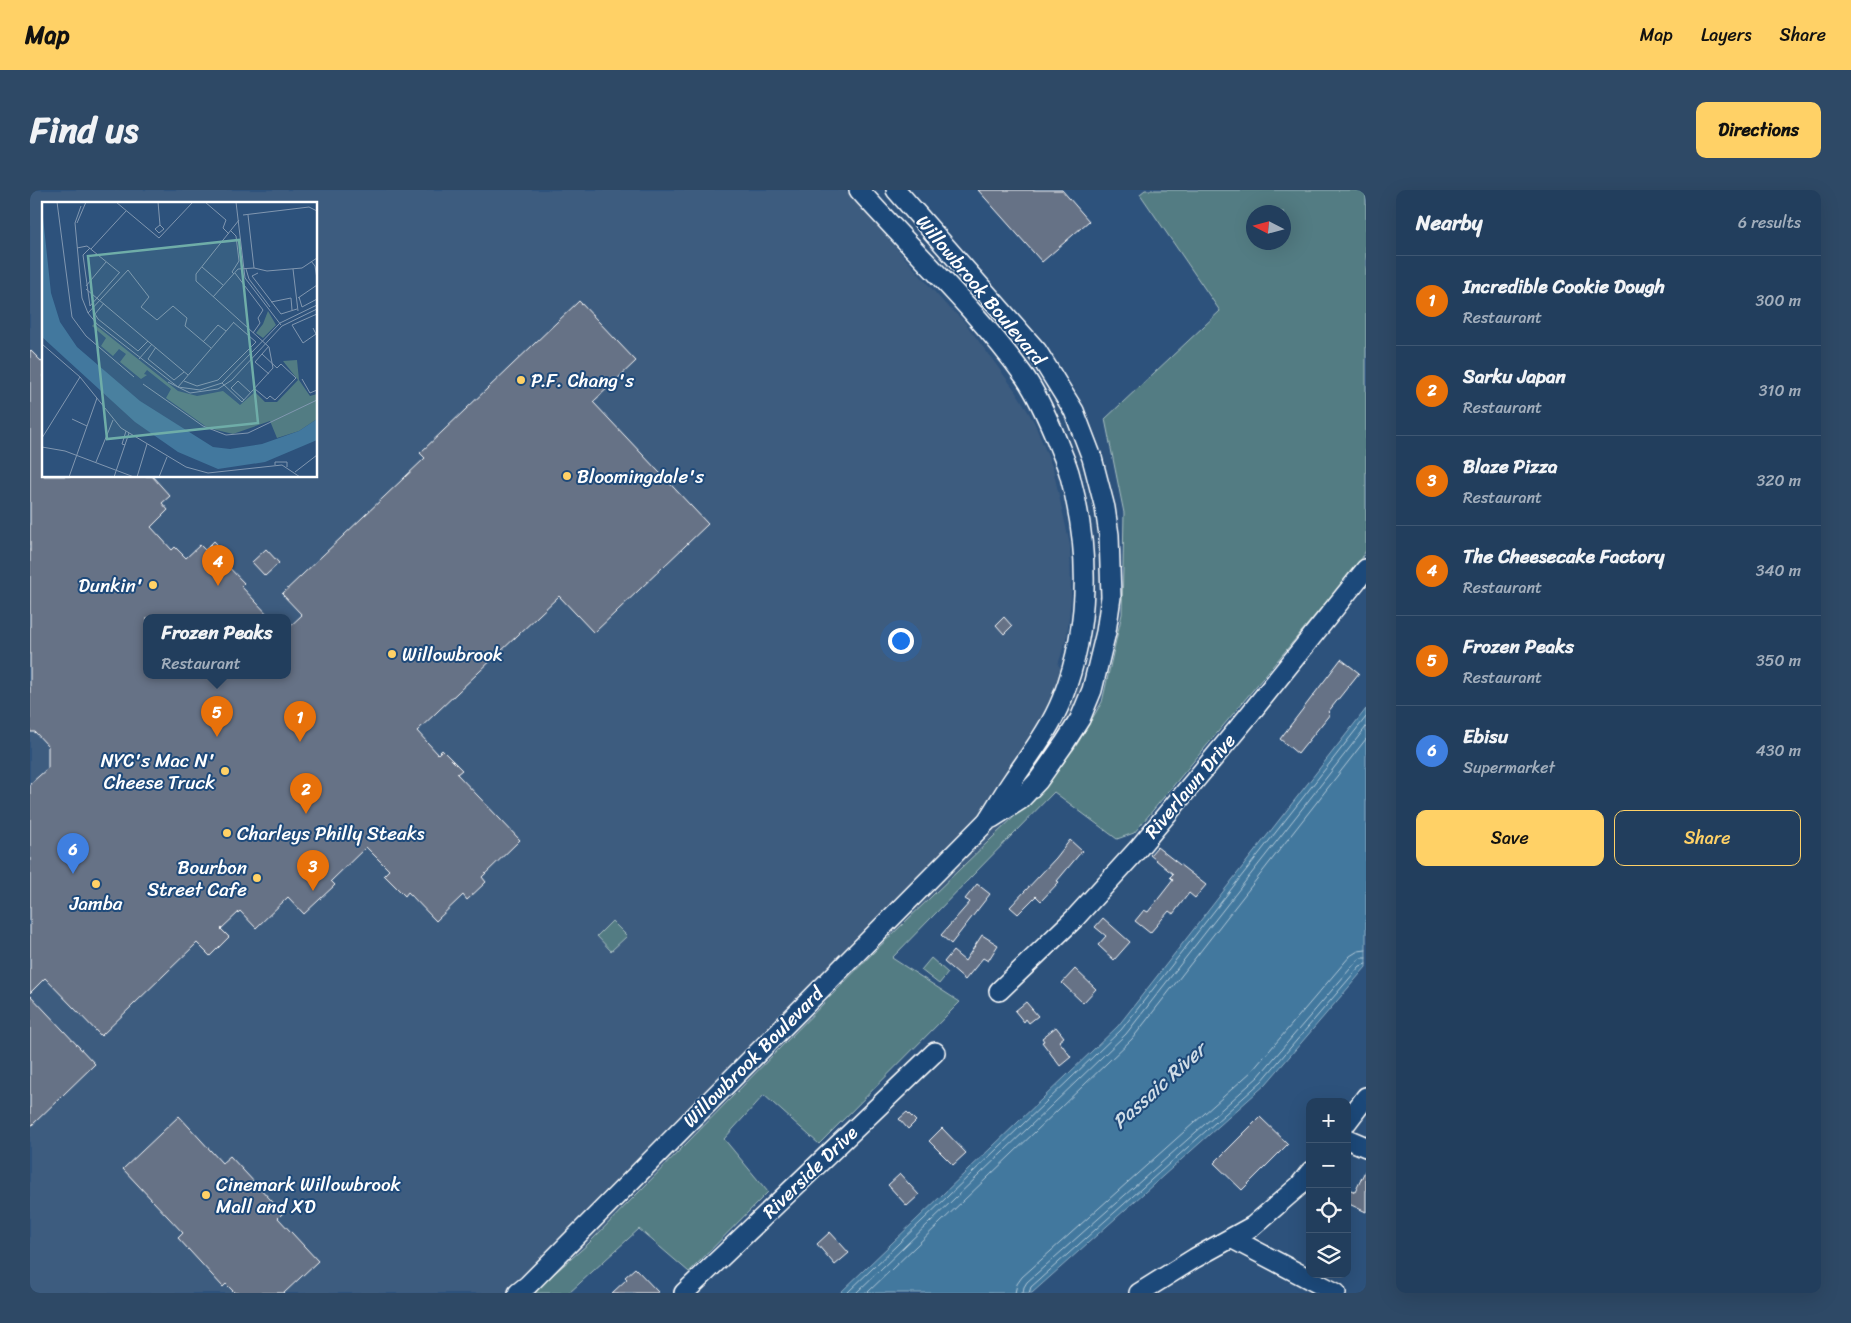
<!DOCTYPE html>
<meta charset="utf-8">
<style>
body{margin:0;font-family:Sriracha,sans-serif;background:#2e4966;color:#f1f3f6}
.controls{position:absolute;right:15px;bottom:15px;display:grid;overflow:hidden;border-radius:10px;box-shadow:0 5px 20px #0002}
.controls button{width:45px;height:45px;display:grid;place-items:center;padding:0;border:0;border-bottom:1px solid #3f5772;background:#223e5d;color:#f1f3f6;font:25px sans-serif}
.compass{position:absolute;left:1216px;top:15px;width:45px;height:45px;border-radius:50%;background:#223e5d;box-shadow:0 5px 20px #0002;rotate:276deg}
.you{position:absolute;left:870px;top:450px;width:18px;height:18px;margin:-12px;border:4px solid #fff;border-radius:50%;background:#1a73e8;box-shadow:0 0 0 8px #1a73e833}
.badge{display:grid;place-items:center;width:32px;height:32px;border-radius:50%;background:#ffd166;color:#fff;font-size:16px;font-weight:700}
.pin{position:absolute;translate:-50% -41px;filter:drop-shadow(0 1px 2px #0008)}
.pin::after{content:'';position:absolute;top:26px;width:18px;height:15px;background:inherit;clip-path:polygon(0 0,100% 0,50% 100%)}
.popup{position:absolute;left:113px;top:424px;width:148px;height:65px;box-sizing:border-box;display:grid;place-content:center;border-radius:10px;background:#223e5d;filter:drop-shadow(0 1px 4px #0005);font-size:16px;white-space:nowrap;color:#a2aebc}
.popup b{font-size:19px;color:#f1f3f6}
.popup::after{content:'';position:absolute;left:50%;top:100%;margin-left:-10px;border:10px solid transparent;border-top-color:#223e5d}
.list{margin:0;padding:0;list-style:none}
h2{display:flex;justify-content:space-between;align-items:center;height:65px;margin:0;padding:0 20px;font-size:21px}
h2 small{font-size:16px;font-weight:400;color:#a2aebc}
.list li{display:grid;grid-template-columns:32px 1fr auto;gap:15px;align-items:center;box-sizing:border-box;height:90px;padding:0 20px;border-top:1px solid #3f5772}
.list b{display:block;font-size:19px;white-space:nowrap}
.list p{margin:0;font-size:16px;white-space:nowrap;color:#a2aebc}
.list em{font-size:16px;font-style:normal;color:#a2aebc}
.actions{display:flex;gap:10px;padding:15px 20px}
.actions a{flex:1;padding:11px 0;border:1px solid #ffd166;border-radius:10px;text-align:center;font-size:18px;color:#ffd166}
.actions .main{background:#ffd166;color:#111}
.icon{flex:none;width:28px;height:28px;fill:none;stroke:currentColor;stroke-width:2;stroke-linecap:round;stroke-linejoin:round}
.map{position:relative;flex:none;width:1336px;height:1103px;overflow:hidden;border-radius:10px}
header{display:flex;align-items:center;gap:30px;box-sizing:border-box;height:70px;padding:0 25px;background:#ffd166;color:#111}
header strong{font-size:24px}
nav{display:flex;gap:28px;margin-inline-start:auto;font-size:18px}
.intro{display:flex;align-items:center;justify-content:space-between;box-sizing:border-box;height:120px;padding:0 30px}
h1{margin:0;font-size:35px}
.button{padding:12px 22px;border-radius:10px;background:#ffd166;color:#111;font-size:18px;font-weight:700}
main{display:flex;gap:30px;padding:0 30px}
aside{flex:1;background:#223e5d;border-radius:10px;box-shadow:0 5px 20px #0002}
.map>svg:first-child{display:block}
</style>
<header>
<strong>Map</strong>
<nav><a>Map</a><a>Layers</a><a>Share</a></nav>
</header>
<div class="intro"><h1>Find us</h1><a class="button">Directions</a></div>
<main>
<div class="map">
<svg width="1336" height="1103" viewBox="0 0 1336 1103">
<rect width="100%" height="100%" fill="#2d527c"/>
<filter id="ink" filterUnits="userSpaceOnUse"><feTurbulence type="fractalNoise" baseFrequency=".02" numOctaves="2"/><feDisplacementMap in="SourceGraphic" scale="10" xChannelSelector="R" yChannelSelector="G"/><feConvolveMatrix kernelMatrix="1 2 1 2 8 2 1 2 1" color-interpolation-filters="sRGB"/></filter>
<g filter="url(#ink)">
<path fill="#3e5c7f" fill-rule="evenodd" d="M0,0H816L915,114L933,130L987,203L1004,232L1023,279L1040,355L1041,407L1037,445L1028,475L1072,512L1046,556L1018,594L845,761L558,1054L502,1103H0ZM14,14H286V286H14ZM117,428H257V486H117Z"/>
<path fill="#527c83" stroke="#a8bec1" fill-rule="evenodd" d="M1115,0H1336V360L1331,370L1104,643L1087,649L1024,602L862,768L930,812L789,954L734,905L694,949L738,1002L659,1082L609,1039L539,1103H502L558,1054L845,761L1018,594L1046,556L1072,512L1092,424L1094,323L1075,229L1190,121L1110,4ZM1224,22H1254V52H1224Z
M582,731L597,746L581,761L567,746Z
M901,768L918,783L909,794L891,780Z"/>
<path fill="#42789e" stroke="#8eaec5" d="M1336,519V777L1236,894L1002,1103H810L1088,836Z"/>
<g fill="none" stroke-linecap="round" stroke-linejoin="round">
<path stroke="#b3c9d8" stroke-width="1" d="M817,1103L1091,840L1336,527
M826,1103L1096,844L1336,537
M837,1103L1102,849L1336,549
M985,1103L987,1094L992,1087L1222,881L1320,766L1328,761L1336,760
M993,1103L994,1097L997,1092L1228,887L1326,772L1331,768H1336
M999,1103L1001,1097L1232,891L1330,776L1336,774"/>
</g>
<path fill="#667286" stroke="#fff" d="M948,0H1032L1059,31L1012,72Z
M549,111L606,171L563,212L678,334L564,443L529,406L387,541L408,564L412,560L432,580L427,584L490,650L452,687L456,692L437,710L433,705L406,731L378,702L375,706L354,685L359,680L336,657L301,691L305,695L274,724L258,707L226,738L210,721L191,739L199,747L180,766L167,753L71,846L15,788L0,803V594L18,578V556L5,542H0V160L14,174V286H122L140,306L132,313L138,320L121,337L142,360L145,357L156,368L170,355L175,360L184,351L195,362L189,367L214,393L211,396L241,428H117V486H257V439L272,425L252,404L395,268L390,263Z
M236,359L249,373L235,386L222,372Z
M974,427L982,436L974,444L966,435Z
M1311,469L1329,483L1298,522L1300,524L1268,564L1250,549Z
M1040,650L1052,661L1027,691L1029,692L1011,711L1006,706L988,724L980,717L1026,668Z
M1127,657L1176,695L1165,708L1159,703L1143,724L1139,721L1120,743L1105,731L1114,720L1118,722L1143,690L1140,687L1143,684L1120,665Z
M947,694L960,704L921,754L911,745L940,712L935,709Z
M1073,728L1100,752L1084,770L1068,755L1076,746L1065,737Z
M952,745L968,755L958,771L953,768L935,790L914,772L923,761L935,771Z
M1045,779L1066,799L1053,813L1032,793Z
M0,805L65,874L0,937Z
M996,812L1008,826L999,833L996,829L994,832L985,821Z
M1026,837L1034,847L1029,851L1041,867L1030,876L1012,852L1014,851L1012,848Z
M877,922L886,931L878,939L869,929Z
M149,926L192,973L200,966L253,1023L248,1028L288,1071L254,1103H205L196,1094L193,1097L148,1048L153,1043L93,979Z
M1230,927L1258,954L1212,1000L1184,973Z
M912,938L936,963L923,975L899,951Z
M1336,979V1022L1317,1013V998L1325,1002Z
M870,984L889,1005L877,1016L858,995Z
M800,1042L819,1063L805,1075L787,1054Z
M605,1078L629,1103H582L597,1089L595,1087Z"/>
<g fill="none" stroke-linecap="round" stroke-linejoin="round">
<defs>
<path id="minor" d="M866,0L1007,161L1044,221L1062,268L1075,318L1079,345L1081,407L1076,442L1062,500L1050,529L1034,554L1008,591L990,610L962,628
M969,801L1045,728L1108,659L1215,530L1336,379
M1317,932L1336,907
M1317,949L1336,957
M1201,1048L1306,1103
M488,1103L498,1095L957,631C966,617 974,603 983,590C1001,563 1020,539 1032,509C1060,437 1060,360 1040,286C1037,274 1031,262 1027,251C1018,229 1008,206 995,187C947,120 883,61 829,0
M654,1103L905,862
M1109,1103L1165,1068L1223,1036L1269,996L1280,982"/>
</defs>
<use href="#minor" stroke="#fff" stroke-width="22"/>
<use href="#minor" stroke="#1f4a7a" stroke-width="19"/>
</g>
</g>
<g fill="#ffd166" stroke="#1f4a7a" stroke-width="2">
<circle cx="491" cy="190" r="5"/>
<circle cx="537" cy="286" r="5"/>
<circle cx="123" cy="395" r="5"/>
<circle cx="362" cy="464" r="5"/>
<circle cx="195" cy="581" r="5"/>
<circle cx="197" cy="643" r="5"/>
<circle cx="227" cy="688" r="5"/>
<circle cx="66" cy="694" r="5"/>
<circle cx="176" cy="1005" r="5"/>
</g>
<g text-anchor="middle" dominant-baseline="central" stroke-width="4" stroke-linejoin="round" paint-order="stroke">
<g font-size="19" fill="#fff" stroke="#1f4a7a">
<text transform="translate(951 100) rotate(50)">Willowbrook Boulevard</text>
<text transform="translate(1160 596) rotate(-50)">Riverlawn Drive</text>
<text transform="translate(723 867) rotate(-45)">Willowbrook Boulevard</text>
<text transform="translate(780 982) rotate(-44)">Riverside Drive</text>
</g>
<g font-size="19" fill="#fff" stroke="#1f4a7a" text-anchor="start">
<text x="501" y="190">P.F. Chang's</text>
<text x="547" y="286">Bloomingdale's</text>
<text x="113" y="395" text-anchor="end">Dunkin'</text>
<text x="372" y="464">Willowbrook</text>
<text x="185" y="570" text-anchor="end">NYC's Mac N'<tspan x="185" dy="22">Cheese Truck</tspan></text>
<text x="207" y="643">Charleys Philly Steaks</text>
<text x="217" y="677" text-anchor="end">Bourbon<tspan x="217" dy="22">Street Cafe</tspan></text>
<text x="66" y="713" text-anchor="middle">Jamba</text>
<text x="186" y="994">Cinemark Willowbrook<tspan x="186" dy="22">Mall and XD</tspan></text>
</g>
<g font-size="20" font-style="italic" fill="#d0dde7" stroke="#1f4a7a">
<text transform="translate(1129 896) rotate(-42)">Passaic River</text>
</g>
</g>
<g transform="translate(12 12)">
<rect width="275" height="275" fill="#2d527c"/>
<path d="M226,109L234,123L221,136L214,131L221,122ZM52,122L136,189L155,194L181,189L198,203L213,190L223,200H235L256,178L241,159L255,158L257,178L268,194L275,192V217L257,229L235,236L228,219L191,232L166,226L124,196L129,187L105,168L102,172L105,173L99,177L78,160L84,152L77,147L71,154L59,144L64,136L50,124Z" fill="#527c83"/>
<path d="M0,6L9,91L18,120L35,145L98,199L171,245L188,247L220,242L257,229L275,217V238L223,260L176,267L136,250L93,220L0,135Z" fill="#42789e"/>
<path fill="none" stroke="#8197b0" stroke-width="1" d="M15,0L30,115L44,134L92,175M74,0L117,36L151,0M116,0L118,23L122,27L117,31L113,27L118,23M163,0L184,18L181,26L187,32M194,0L203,76L239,123M39,4L33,21L40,96L46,111L55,122L136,185L158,188L180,181L238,121L275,103M201,13L267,5L275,9M35,21L44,0M189,29L194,34L197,59L190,70L192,72M35,46L45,44L78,71M48,46L41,53L48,104L77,71M49,47L84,9M269,59L273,64L275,77M160,65L181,83M212,66L225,69L260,66L275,56M204,67L207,77L228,105M251,67L256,109M193,71L221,108L216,116L218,121L211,131M216,71L210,74L239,112L255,107M44,84L64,60M44,87L146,173M171,95L196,67L212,66L206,13M257,95L260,105L275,97M256,96L275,83M229,100L249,96L250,108M62,101L53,112L56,117L96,149L106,139M46,111L86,68L107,95L99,105L115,118L131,104L145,116L143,124L169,146M271,126L274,132L261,141L250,123L275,112M161,140L176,123L184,129M0,142L38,175L79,226L144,265L166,271L240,263L258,275M114,145L106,157L132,178L142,170M97,157L110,142M227,172L213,160L227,144M260,177L268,191L275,188M142,179L155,184L176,178L214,140L191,120M126,180L148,191L176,187L190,178L240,124L275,107M180,181L200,200L231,166L227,145L154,79V72L197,18M101,182L161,224L184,233L206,231L275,198M136,185L192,120M213,187L225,197L228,194L233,198L254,176L239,162L235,166L220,152M202,198L189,186L196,179L209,191M30,217L45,224M0,236L38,175M83,243L80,242L84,229M0,245L23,249L92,275M54,260L71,218M233,263V260H245V265M253,270L275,253M27,275L55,196M72,275L87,231M95,275L105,242M117,275L125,255"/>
<path fill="#6fada8" fill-opacity="0.15" stroke="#6fada8" stroke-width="2.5" d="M197,38L216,221L65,237L46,54Z"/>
<rect width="275" height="275" fill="none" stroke="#fff" stroke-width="2.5"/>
</g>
</svg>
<div class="controls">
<button>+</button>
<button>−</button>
<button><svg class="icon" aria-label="locate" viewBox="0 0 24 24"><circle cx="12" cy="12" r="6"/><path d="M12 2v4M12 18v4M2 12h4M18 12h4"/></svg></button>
<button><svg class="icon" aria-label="layers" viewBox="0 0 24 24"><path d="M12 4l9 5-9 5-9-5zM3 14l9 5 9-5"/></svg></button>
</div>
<svg class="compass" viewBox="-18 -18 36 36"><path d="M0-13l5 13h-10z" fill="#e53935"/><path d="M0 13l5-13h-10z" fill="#a2aebc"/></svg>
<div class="you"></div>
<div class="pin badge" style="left:270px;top:552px;background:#e8710a">1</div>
<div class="pin badge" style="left:276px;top:624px;background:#e8710a">2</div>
<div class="pin badge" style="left:283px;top:701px;background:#e8710a">3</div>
<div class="pin badge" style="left:188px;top:396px;background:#e8710a">4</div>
<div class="pin badge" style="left:187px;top:547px;background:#e8710a">5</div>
<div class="popup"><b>Frozen Peaks</b>Restaurant</div>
<div class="pin badge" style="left:43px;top:684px;background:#3f7fe0">6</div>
</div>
<aside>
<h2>Nearby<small>6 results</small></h2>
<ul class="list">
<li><span class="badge" style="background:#e8710a">1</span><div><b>Incredible Cookie Dough</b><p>Restaurant</p></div><em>300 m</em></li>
<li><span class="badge" style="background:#e8710a">2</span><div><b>Sarku Japan</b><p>Restaurant</p></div><em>310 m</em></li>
<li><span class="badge" style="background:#e8710a">3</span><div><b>Blaze Pizza</b><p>Restaurant</p></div><em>320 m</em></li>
<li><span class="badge" style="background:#e8710a">4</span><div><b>The Cheesecake Factory</b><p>Restaurant</p></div><em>340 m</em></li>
<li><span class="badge" style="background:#e8710a">5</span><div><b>Frozen Peaks</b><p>Restaurant</p></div><em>350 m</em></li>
<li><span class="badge" style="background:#3f7fe0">6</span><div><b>Ebisu</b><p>Supermarket</p></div><em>430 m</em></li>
</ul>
<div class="actions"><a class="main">Save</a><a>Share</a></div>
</aside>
</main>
